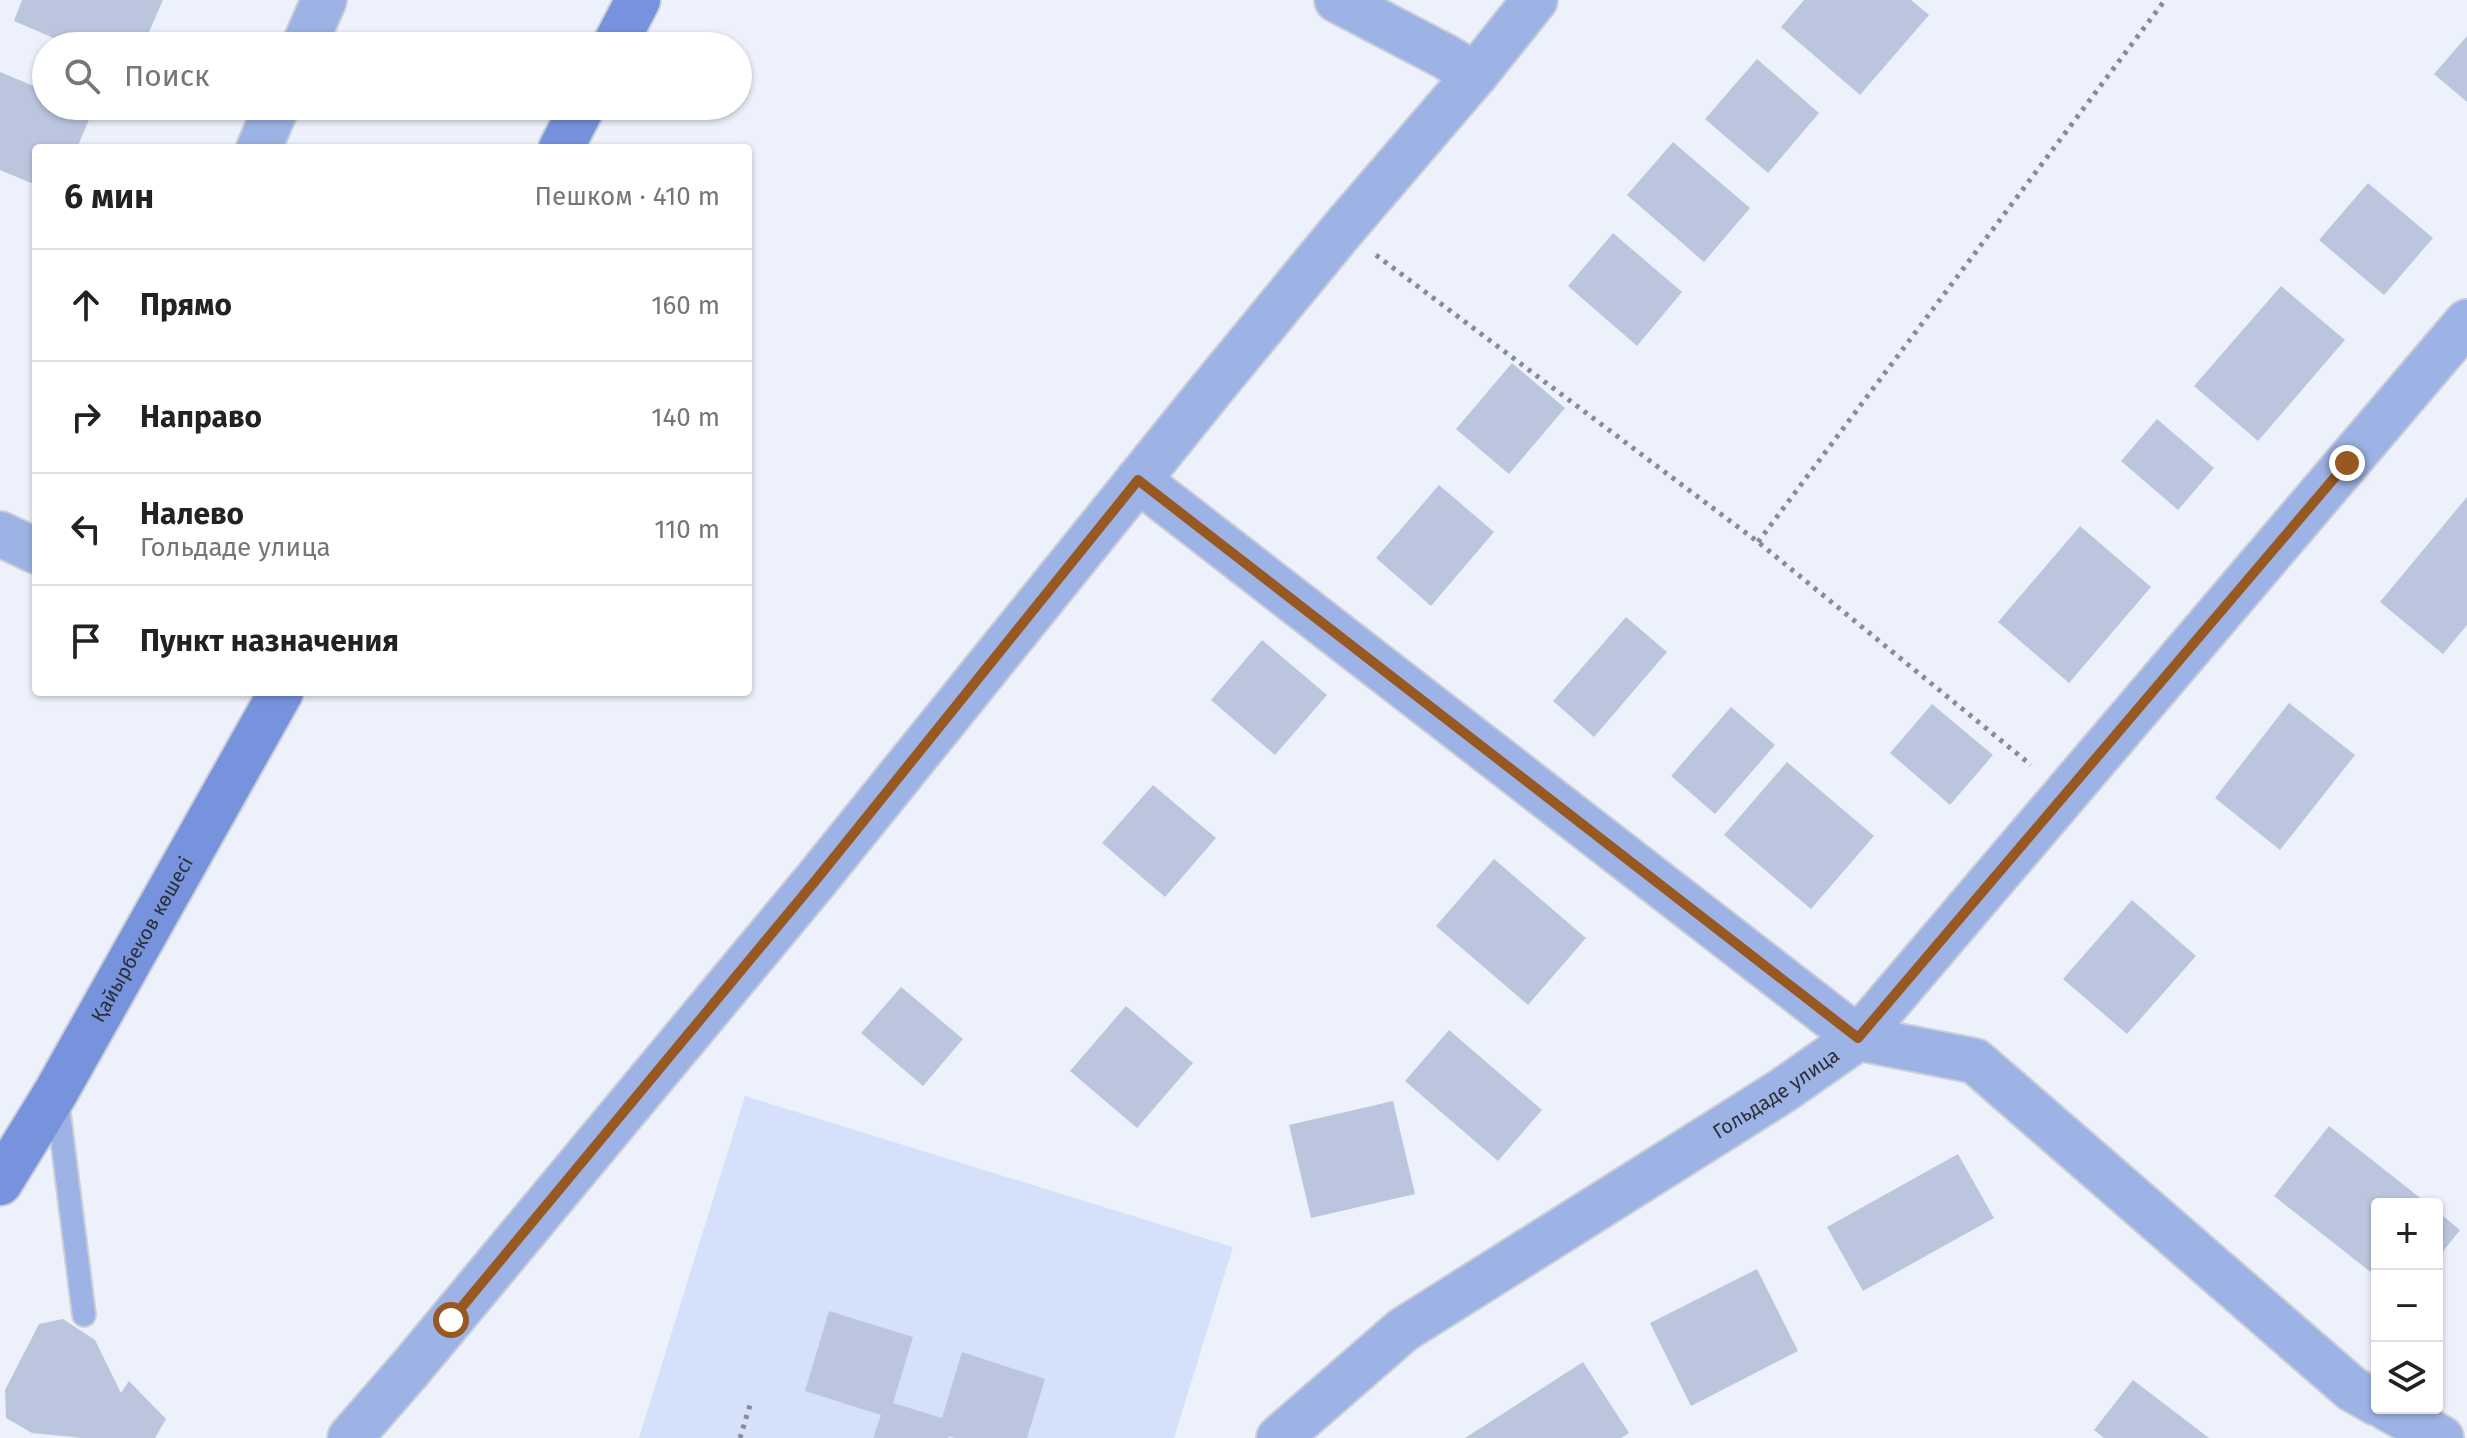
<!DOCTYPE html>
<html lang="ru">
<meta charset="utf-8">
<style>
body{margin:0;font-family:"Fira Sans",sans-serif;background:#f2f2f2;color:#222}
.controls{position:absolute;right:24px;bottom:24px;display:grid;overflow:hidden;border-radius:8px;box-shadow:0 2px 6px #0004}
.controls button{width:72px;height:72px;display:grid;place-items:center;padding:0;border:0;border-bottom:2px solid #e0e0e0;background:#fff;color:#222;font:40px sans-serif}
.stop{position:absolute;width:24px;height:24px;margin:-18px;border:6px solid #985821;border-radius:50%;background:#fff}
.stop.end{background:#985821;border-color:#fff;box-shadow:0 2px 8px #0008}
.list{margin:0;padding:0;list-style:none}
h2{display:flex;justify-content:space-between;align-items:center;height:104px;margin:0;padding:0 32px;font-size:34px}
h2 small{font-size:26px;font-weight:400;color:#767676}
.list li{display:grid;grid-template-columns:52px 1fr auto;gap:24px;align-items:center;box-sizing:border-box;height:112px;padding:0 32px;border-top:2px solid #e0e0e0}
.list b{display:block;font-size:30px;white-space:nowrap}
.list p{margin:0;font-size:26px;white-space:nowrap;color:#767676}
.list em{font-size:26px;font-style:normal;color:#767676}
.icon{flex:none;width:44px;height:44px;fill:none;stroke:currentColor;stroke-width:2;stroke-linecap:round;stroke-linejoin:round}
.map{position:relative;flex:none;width:2467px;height:1438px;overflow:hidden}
.search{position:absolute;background:#fff;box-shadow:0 2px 6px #0004;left:32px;top:32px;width:720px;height:88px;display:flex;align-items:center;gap:20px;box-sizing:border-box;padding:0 28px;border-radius:44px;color:#767676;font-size:30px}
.panel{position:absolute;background:#fff;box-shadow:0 2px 6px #0004;left:32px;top:144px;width:720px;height:552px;border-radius:8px}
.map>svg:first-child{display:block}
</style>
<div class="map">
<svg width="2467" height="1438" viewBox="0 0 2467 1438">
<rect width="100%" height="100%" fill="#edf1fb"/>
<path fill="#d5e1fb" d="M745,1096L1233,1247L1174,1438H639Z"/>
<path fill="#bbc6de" d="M22,0H163L143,46H72L14,21Z
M1804,0H1911L1929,15L1860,95L1781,27Z
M2467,36V102L2434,74Z
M1757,59L1819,113L1768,173L1705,119Z
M0,72L46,91V106H82L93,110L77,148H36V185L0,170Z
M1673,142L1750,208L1704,262L1627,195Z
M2368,183L2433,238L2384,295L2319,240Z
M1613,233L1682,292L1637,346L1568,286Z
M2281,286L2345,340L2258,441L2194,386Z
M1512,363L1565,408L1509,474L1456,429Z
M2157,419L2214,468L2178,510L2121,461Z
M1439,485L1494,532L1431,606L1376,558Z
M2467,497V625L2443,654L2380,602Z
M2080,526L2151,587L2069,683L1998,622Z
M1626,617L1667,652L1594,737L1553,701Z
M1262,640L1327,695L1275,755L1211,700Z
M2289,703L2355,755L2280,850L2215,798Z
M1932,704L1993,755L1950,805L1890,753Z
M1731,707L1775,745L1715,814L1671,776Z
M1787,762L1874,836L1811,909L1724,835Z
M1153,785L1216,838L1165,897L1102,843Z
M1494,859L1586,938L1528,1005L1436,926Z
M2132,900L2196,956L2127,1034L2063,979Z
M901,987L963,1039L923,1086L861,1033Z
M1126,1006L1193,1063L1137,1128L1070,1071Z
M1449,1030L1542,1110L1498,1161L1405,1081Z
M1393,1101L1415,1194L1311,1218L1289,1125Z
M2329,1126L2428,1204H2377V1277L2274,1196Z
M1958,1154L1994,1218L1863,1291L1827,1227Z
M2437,1211L2460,1230L2437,1259Z
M1757,1269L1798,1351L1691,1406L1650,1323Z
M829,1311L913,1337L893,1403L942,1418L962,1352L1045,1379L1027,1438H956L948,1436V1438H873L881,1415L805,1391Z
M63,1319L95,1340L121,1393L129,1381L166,1419L155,1438H82L32,1433L6,1418L5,1390L39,1324Z
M1583,1362L1629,1433L1621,1438H1465Z
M2133,1380L2209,1438H2104L2094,1430Z"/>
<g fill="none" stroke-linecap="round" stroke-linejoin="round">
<defs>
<path id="service" d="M57,1098L84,1315"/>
<g id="minor">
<path d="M1337,0L1446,57L1475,75"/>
<path d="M304,46L324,0"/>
<path d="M259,148L277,106"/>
<path d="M1138,480L1858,1038L1975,1061L2352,1389L2377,1403"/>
<path d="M0,534L36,551"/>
<path d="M2387,1408L2441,1438"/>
<path d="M350,1438L410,1369L816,880L1210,391L1343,229L1475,75L1535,0"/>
<path id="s1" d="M1279,1438L1403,1330L1782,1091L1858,1038L2467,322"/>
</g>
<g id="secondary">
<path d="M614,46L638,0"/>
<path d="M561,148L583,106"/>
<path id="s2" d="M0,1183L56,1092L281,692"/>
</g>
</defs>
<use href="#service" stroke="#caced8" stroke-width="26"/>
<use href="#minor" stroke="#caced8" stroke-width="48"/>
<use href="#secondary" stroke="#caced8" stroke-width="48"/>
<path stroke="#888c95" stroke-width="5" stroke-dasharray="4 6" stroke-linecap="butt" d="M1376,255L1758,542L2031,765
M1758,542L2165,0
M740,1438L750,1405"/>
<use href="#service" stroke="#9eb3e5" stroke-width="22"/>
<use href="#minor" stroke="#9eb3e5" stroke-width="44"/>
<use href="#secondary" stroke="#7793dd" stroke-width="44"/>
</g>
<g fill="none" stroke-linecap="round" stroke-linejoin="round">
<path stroke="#985821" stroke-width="10" d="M451,1320L816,880L1138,480L1858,1038L2347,463"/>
</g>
<g text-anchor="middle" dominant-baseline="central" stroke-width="7" stroke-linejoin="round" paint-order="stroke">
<g font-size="20" fill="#2b2f38" stroke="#fefefe">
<text stroke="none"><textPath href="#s2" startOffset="282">Қайырбеков көшесі</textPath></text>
<text stroke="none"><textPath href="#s1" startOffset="606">Гольдаде улица</textPath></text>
</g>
</g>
</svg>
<div class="controls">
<button>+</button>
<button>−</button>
<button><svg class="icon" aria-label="layers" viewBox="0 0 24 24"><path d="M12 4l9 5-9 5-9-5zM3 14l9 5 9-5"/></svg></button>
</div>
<div class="stop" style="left:451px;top:1320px"></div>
<div class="stop end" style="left:2347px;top:463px"></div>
<div class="search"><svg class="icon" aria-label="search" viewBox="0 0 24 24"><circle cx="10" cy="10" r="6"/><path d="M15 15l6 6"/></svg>Поиск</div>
<section class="panel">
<h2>6 мин<small>Пешком · 410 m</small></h2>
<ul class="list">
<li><svg class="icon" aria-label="ahead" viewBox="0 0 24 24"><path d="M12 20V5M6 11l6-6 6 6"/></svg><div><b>Прямо</b></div><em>160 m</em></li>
<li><svg class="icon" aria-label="right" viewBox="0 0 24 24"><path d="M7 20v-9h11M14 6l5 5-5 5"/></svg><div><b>Направо</b></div><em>140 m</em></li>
<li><svg class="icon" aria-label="left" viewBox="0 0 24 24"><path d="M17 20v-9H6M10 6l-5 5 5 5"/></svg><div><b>Налево</b><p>Гольдаде улица</p></div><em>110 m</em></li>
<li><svg class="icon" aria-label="arrive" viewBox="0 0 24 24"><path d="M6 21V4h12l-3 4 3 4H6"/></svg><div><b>Пункт назначения</b></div></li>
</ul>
</section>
</div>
